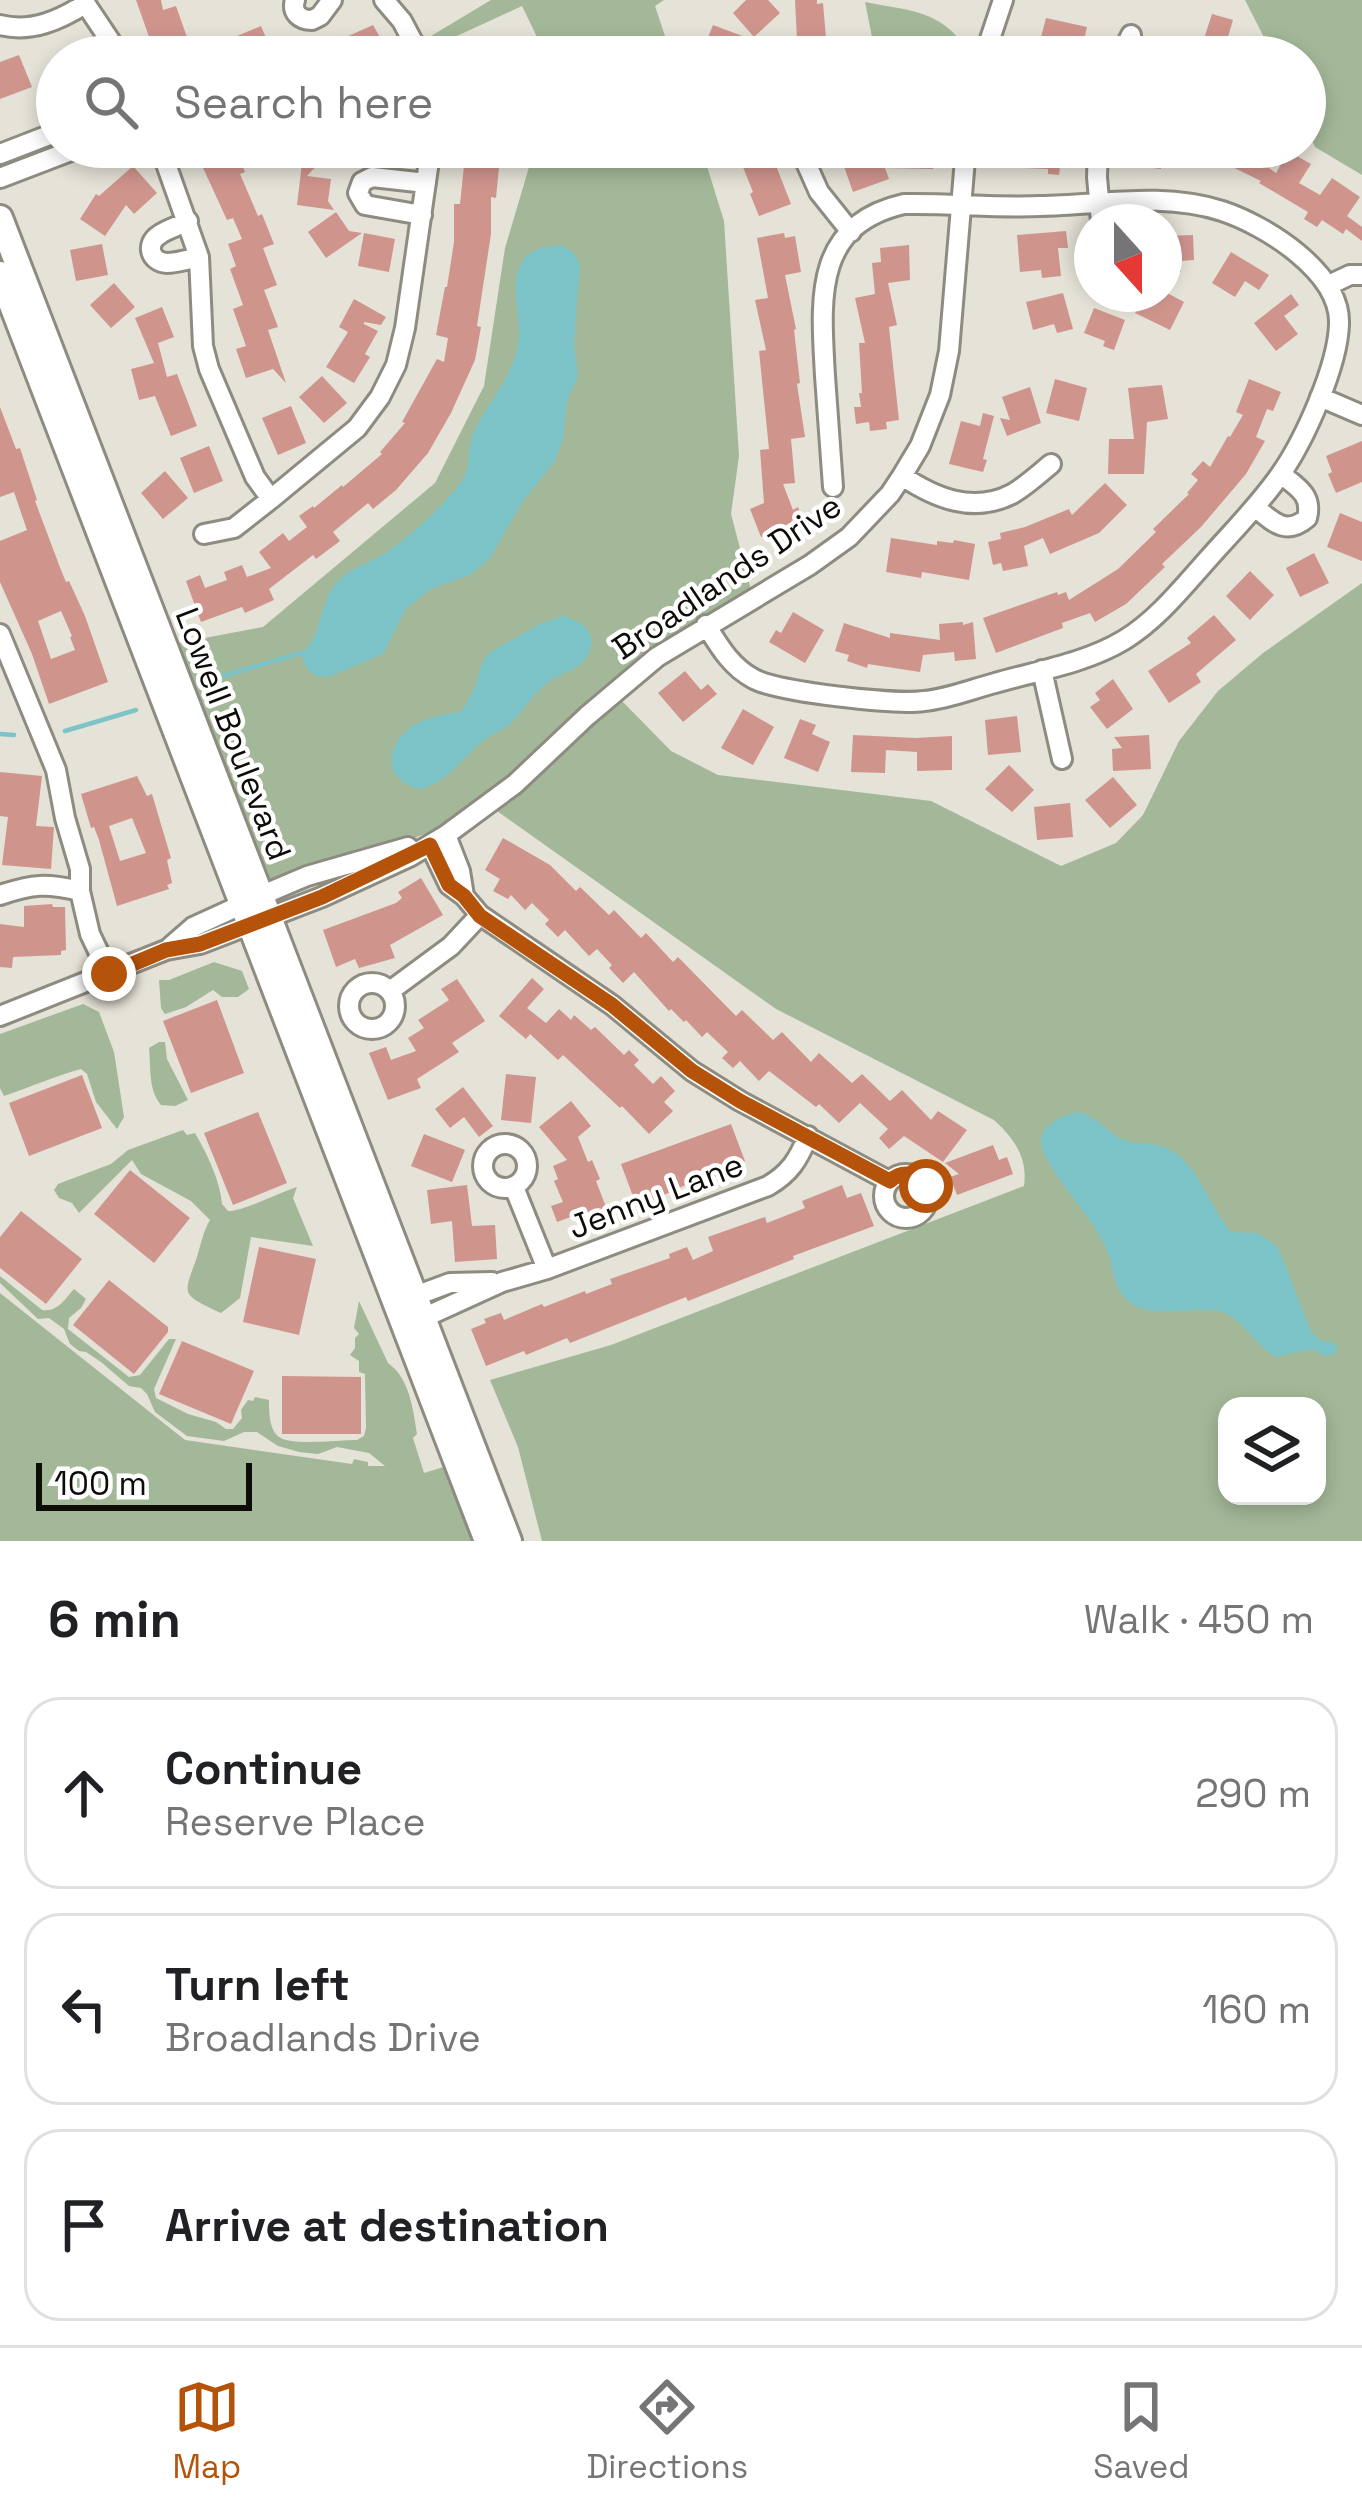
<!DOCTYPE html>
<meta charset="utf-8">
<style>
body{margin:0;font-family:"Space Grotesk",sans-serif;background:#f6f6f6;color:#202124}
.controls{position:absolute;right:36px;bottom:36px;display:grid;overflow:hidden;border-radius:24px;box-shadow:0 6px 18px #0003}
.controls button{width:108px;height:108px;display:grid;place-items:center;padding:0;border:0;border-bottom:3px solid #e0e0e0;background:#fff;color:#202124;font:60px sans-serif}
.compass{position:absolute;left:1074px;top:204px;width:108px;height:108px;border-radius:50%;background:#fff;box-shadow:0 6px 18px #0003;rotate:159deg}
.scale{position:absolute;left:36px;bottom:30px;width:216px;box-sizing:border-box;padding-left:12px;border:6px solid #0e0c09;border-top:0;font-size:33px;line-height:42px;white-space:nowrap;color:#0e0c09;-webkit-text-stroke:9px #fff;paint-order:stroke}
.stop{position:absolute;width:36px;height:36px;margin:-27px;border:9px solid #b45309;border-radius:50%;background:#fff}
.stop.end{background:#b45309;border-color:#fff;box-shadow:0 3px 12px #0008}
.list{margin:0;padding:0;list-style:none}
h2{display:flex;justify-content:space-between;align-items:center;height:156px;margin:0;padding:0 48px;font-size:51px}
h2 small{font-size:39px;font-weight:400;color:#757577}
.list li{display:grid;grid-template-columns:78px 1fr auto;gap:36px;align-items:center;box-sizing:border-box;height:192px;margin:0 24px 24px;padding:0 24px;border:3px solid #e0e0e0;border-radius:36px}
.list b{display:block;font-size:45px;white-space:nowrap}
.list p{margin:0;font-size:39px;white-space:nowrap;color:#757577}
.list em{font-size:39px;font-style:normal;color:#757577}
.icon{flex:none;width:66px;height:66px;fill:none;stroke:currentColor;stroke-width:2;stroke-linecap:round;stroke-linejoin:round}
.map{position:relative;flex:none;width:1362px;height:1541px;overflow:hidden}
.search{position:absolute;background:#fff;box-shadow:0 6px 18px #0003;left:36px;right:36px;top:36px;height:132px;display:flex;align-items:center;gap:30px;box-sizing:border-box;padding:0 42px;border-radius:66px;color:#757577;font-size:45px}
.sheet{height:804px;background:#fff}
nav{display:flex;justify-content:space-around;align-items:center;box-sizing:border-box;height:168px;border-top:3px solid #e0e0e0;background:#fff;font-size:33px;color:#757577}
nav a{display:grid;justify-items:center;gap:6px}
nav .on{color:#b45309}
.map>svg:first-child{display:block}
</style>
<div class="map">
<svg width="1362" height="1541" viewBox="0 0 1362 1541">
<rect width="100%" height="100%" fill="#e5e2d7"/>
<path fill="#a3b898" fill-rule="evenodd" d="M491,0H664L655,6L672,57H539L538,39L522,6L433,47L431,36Z
M1245,0H1362V175L1315,147L1305,124V57H1274Z
M865,2C908,11 941,9 967,50L965,57H876Z
M535,147H701L724,221L739,456L731,514L751,590L638,661L474,808C426,841 386,845 331,861C313,867 295,875 277,881L266,879L173,644L263,627L435,483L484,386L505,248Z
M1362,583V1541H542L518,1447L490,1380L611,1345L1024,1186C1028,1158 1014,1138 994,1120L776,1009L497,811L620,699L671,751L718,775L931,801L1061,866L1116,843L1143,815L1179,741L1218,691L1263,653ZM1227,1406H1317V1496H1227Z
M214,962L242,971L249,989L238,997H222L213,990L186,1007L165,1014L161,1008L159,980H169Z
M83,1004L99,1012L114,1052L124,1117L117,1129L96,1102L87,1074L81,1069C55,1076 31,1087 4,1096L0,1088V1034Z
M159,1042H165L167,1059L188,1100L175,1106L161,1105C148,1090 151,1067 149,1048Z
M183,1130L187,1135L195,1133C207,1154 220,1180 222,1204L228,1211C244,1211 278,1193 297,1187L293,1198L313,1246L251,1237L240,1298L221,1313C180,1293 183,1297 197,1257C201,1244 203,1232 210,1220L191,1201L141,1174L132,1160L79,1213L72,1203L59,1198L54,1190L58,1184L111,1164L128,1150Z
M0,1276L42,1310C58,1312 64,1300 74,1289L86,1299L81,1308L69,1318L68,1329L129,1377L140,1375L169,1339H176L154,1389L156,1398L188,1414L216,1422L226,1429H233L242,1418L241,1410L248,1400L253,1401L255,1397L269,1400C269,1411 269,1430 279,1437C291,1446 341,1440 357,1440L364,1436L366,1428L365,1374L359,1372V1361L350,1355L355,1348V1338L359,1334L354,1328L359,1301L388,1363C410,1379 413,1409 417,1434L413,1438L424,1473L450,1465L479,1541H0V1293L185,1440L352,1464L354,1459L368,1462V1466H385L369,1453L337,1447L318,1454L299,1452L278,1446L257,1432H244L224,1441L187,1436L155,1412L147,1394L141,1388L129,1386L101,1362L86,1352L79,1351L70,1344L64,1329L49,1318L38,1319L0,1283Z"/>
<path fill="#7dc4c8" d="M561,245L574,253L580,265L574,343L578,377L567,401L563,439L555,461L523,501L490,558L470,575L430,589L406,609L383,654L329,677L316,676L310,672L303,662L302,656C306,649 313,641 316,632C321,617 326,594 337,582C347,569 370,563 384,554C403,543 462,491 467,470C470,457 468,446 473,434C486,405 513,377 518,344C523,317 508,289 521,263C529,248 546,247 561,245Z
M562,616C581,620 600,633 588,655C580,670 563,672 550,681C533,692 525,710 511,723C504,730 495,732 487,738C464,755 449,782 420,789C381,780 385,744 414,725C428,717 445,714 461,712L475,688L482,663L489,653L540,624Z
M1077,1112C1096,1116 1103,1127 1118,1137C1135,1148 1157,1139 1174,1152C1200,1170 1210,1207 1231,1232L1258,1233L1278,1247L1311,1331L1321,1341H1330L1337,1346L1336,1354L1325,1356L1312,1349L1276,1357C1257,1346 1238,1314 1219,1311C1192,1306 1150,1320 1128,1301C1116,1291 1113,1273 1110,1259C1106,1244 1096,1230 1088,1218C1077,1202 1038,1156 1041,1139C1044,1123 1064,1115 1077,1112Z"/>
<g fill="none" stroke-linecap="round" stroke-linejoin="round">
<path stroke="#7dc4c8" stroke-width="4.5" d="M206,681L304,652
M65,731L136,710
M0,734L14,735"/>
</g>
<path fill="#cf958d" fill-rule="evenodd" d="M136,0H161L163,10L176,6L188,40L193,38L200,57H159L155,47L153,48Z
M746,0H768L780,13L754,37L733,13Z
M795,0H817V4L823,3L826,38L797,40Z
M1212,14L1233,20L1228,37L1240,40L1235,57H1198Z
M1046,18L1087,27L1081,53L1039,45Z
M373,25L389,53L381,57H324V53L349,47L344,38Z
M713,25L745,37L737,57H700Z
M261,26L274,57H238L230,39Z
M19,55L32,87L0,99V62Z
M205,147H235L245,172L240,174L258,216L262,214L274,244L263,248L277,285L264,290L278,327L268,330L286,383L273,369L246,378L236,349L246,346L233,309L243,305L230,269L236,266L228,244L242,239L233,218L227,220L198,157L208,154Z
M284,147H334L307,176L331,179L328,201L334,210L297,205L302,163Z
M466,147H501L496,198L491,197V234L477,326L481,327L475,360L451,413L428,453L396,490L373,509L368,503L333,532L340,541L316,559L313,555L269,589L274,600L245,613L242,607L201,622L186,581L200,575L205,588L227,580L224,572L242,565L247,577L271,568L259,552L283,533L289,541L307,527L299,516L313,506L314,508L342,485L343,487L382,454L380,452L405,423L402,422L437,359L444,362L448,338L436,335L445,287H447L454,242V204H460Z
M735,147H772L775,157L773,158L791,204L759,216L750,194L753,192Z
M837,147H926V153H934L933,169L885,168L889,179L853,192Z
M1025,147H1068L1067,167H1060L1059,175L1048,174V169L1024,168Z
M1147,147H1189L1186,166L1161,163V169L1144,167Z
M1225,147H1259L1254,157L1276,173L1288,151L1311,164L1299,183L1320,195L1332,178L1360,197L1347,216L1362,227V241L1346,229L1343,234L1322,220L1317,227L1304,219L1308,212L1259,183L1261,181L1218,160Z
M133,166L157,193L134,214L126,205L105,236L80,219L96,194L99,196Z
M336,212L349,231L362,233L326,258L308,232Z
M1066,231L1068,248H1058L1061,276L1042,278L1041,270L1020,272L1017,235Z
M364,233L395,239L389,272L358,266Z
M784,233L785,238L795,236L801,272L785,275L796,329L794,330L800,383L797,384L805,437L791,439L795,483L783,484L793,510L798,507L806,528L790,534L788,527L761,537L750,509L764,503L760,450L769,449L759,351L766,350L755,300L768,298L757,238Z
M1193,235L1194,260L1180,261L1181,272L1164,273V236Z
M102,244L108,275L76,281L70,250Z
M909,245L910,280L888,283L897,325L889,327L899,420L886,422L887,429L870,431L869,422L856,424L854,407H861L859,393H862L859,343H865L855,298L875,294L872,263L881,262L880,248Z
M1231,252L1269,275L1259,290L1245,281L1235,297L1212,283Z
M114,283L135,307L111,328L90,305Z
M1063,293L1073,329L1057,333L1054,324L1033,330L1026,302Z
M1144,294H1169L1184,302L1170,330L1135,313Z
M1291,294L1299,305L1284,316L1298,334L1276,351L1254,323Z
M354,299L386,317L381,325L364,322V324L378,331L365,354L370,357L354,383L326,367L348,332L339,327Z
M162,307L174,337L158,343L167,377L177,374L197,426L171,436L155,396L139,400L131,369L154,363L135,318Z
M1094,308L1125,320L1114,350L1103,346L1105,341L1084,333Z
M322,376L347,403L324,423L299,397Z
M1055,379L1087,388L1079,421L1046,413Z
M1249,379L1281,392L1273,411L1267,409L1256,437L1265,441L1246,474L1201,527L1162,564L1165,567L1126,604L1095,622L1090,613L1062,623L1063,628L996,653L983,618L1057,592L1058,595L1066,592L1069,600L1118,569L1156,532L1153,529L1189,494L1187,493L1198,480L1191,474L1203,461L1210,467L1228,436L1230,437L1243,415L1236,412Z
M1162,385L1168,419L1147,422L1144,474H1108L1109,439H1134L1128,388Z
M1030,387L1041,423L1007,436L1000,418L1010,420L1002,397Z
M291,406L306,443L278,455L262,418Z
M0,407L16,449L20,448L37,500L35,501L61,570L66,582L69,581L85,616L108,682L49,704L32,654L0,582V541L27,530L14,492L0,497ZM61,611L72,636L70,637L75,650L51,659L38,621Z
M983,413L994,416L983,459L987,460L983,472L949,464L961,421L980,426Z
M1362,441V482L1336,493L1328,474L1332,472L1326,456Z
M209,446L223,481L194,493L180,458Z
M165,471L188,498L163,519L141,493Z
M1105,483L1127,505L1099,533L1050,554L1043,538L1024,546L1028,566L1003,571L1001,563L993,565L988,542L1001,539L1000,533L1025,527L1069,509L1072,515Z
M1340,513L1362,522V561L1327,547Z
M891,538L937,545V541L953,543L954,540L975,544L969,580L922,572L921,578L886,572Z
M1314,553L1329,583L1300,597L1286,568Z
M1250,571L1274,595L1250,620L1226,596Z
M793,612L824,630L805,663L769,642L776,630L781,633Z
M1214,615L1236,640L1196,674L1201,682L1169,703L1148,671L1191,643L1187,638Z
M963,622V625L973,622L976,659L955,661L954,652L923,655L920,672L868,664L867,668L847,661L849,655L835,651L844,623L890,638V633L940,640L939,624Z
M685,671L701,690L708,684L717,694L683,722L658,693Z
M1113,679L1133,709L1107,729L1090,707L1100,700L1095,693Z
M743,709L774,727L753,765L721,748Z
M1017,716L1021,752L988,755L985,720Z
M800,719L816,725L812,734L830,742L818,772L784,758Z
M853,735L916,738L952,736V770L917,771V752L886,750L885,773L851,772Z
M1149,735L1151,769L1113,771L1112,749L1122,748L1114,737Z
M1009,765L1034,790L1012,812L985,789Z
M0,772L42,776L36,826L54,827L51,869L2,865L8,817L0,816Z
M137,776L147,796L152,794L171,858L167,860L172,883L167,885L169,889L117,906L99,840L94,827L91,828L81,794ZM132,818L146,853L120,861L109,826Z
M1113,777L1137,805L1110,828L1085,800Z
M1070,803L1073,837L1037,840L1034,807Z
M503,838L550,865L576,891L580,887L609,915L614,910L641,938L646,933L673,962L678,957L736,1016L742,1010L773,1040L782,1032L811,1062L819,1053L852,1083L862,1074L890,1101L902,1090L931,1120L938,1111L967,1130L943,1162L904,1136L889,1149L879,1138L888,1129L860,1103L839,1123L819,1104L816,1107L769,1071L759,1081L740,1061L733,1068L722,1058L728,1052L707,1032L702,1037L686,1020L684,1022L671,1009L669,1011L634,972L623,983L609,968L612,965L597,949L589,956L565,930L558,937L545,924L549,920L532,903L525,910L511,895L508,899L493,891L500,879L485,870Z
M421,878L443,915L390,945L395,958L359,968L355,959L336,967L323,930L396,903L402,898L398,892Z
M52,904L53,907H65L66,950L61,951V955L13,957L12,968L0,967V924L24,927V906Z
M532,978L544,989L527,1008L546,1023L559,1009L571,1020L574,1015L591,1030L595,1027L624,1055L629,1050L639,1060L634,1065L653,1084L661,1076L675,1091L664,1102L673,1111L649,1134L622,1106L620,1108L563,1055L558,1060L530,1034L526,1039L499,1016Z
M457,979L485,1021L452,1043L459,1052L417,1079L421,1088L388,1100L369,1053L386,1047L391,1060L416,1051L408,1038L424,1028L418,1020L449,1000L441,989Z
M217,1000L244,1073L191,1093L163,1021Z
M506,1074L536,1077L531,1123L501,1120Z
M82,1075L102,1128L29,1156L9,1103Z
M463,1087L493,1126L479,1137L464,1117L450,1128L435,1109Z
M571,1101L591,1126L578,1137L588,1162L592,1160L600,1179L596,1181L611,1220L587,1229L581,1213L557,1222L551,1206L563,1202L554,1181L558,1179L553,1166L567,1160L539,1127Z
M258,1112L287,1183L233,1205L204,1133Z
M731,1124L745,1161L728,1167L729,1171L714,1177L712,1171L690,1179L692,1182L651,1201L649,1193L634,1199L621,1164Z
M424,1134L465,1150L452,1182L411,1166Z
M993,1145L999,1160L1007,1157L1013,1174L957,1195L950,1177L959,1174L945,1163Z
M130,1170L190,1218L154,1263L94,1214Z
M467,1185L472,1226L495,1225L497,1259L455,1262L452,1221L431,1224L427,1190Z
M842,1185L847,1198L861,1193L874,1226L793,1256L794,1259L688,1301L686,1297L570,1343L567,1338L526,1355L524,1351L486,1366L471,1329L486,1323L484,1319L501,1313L504,1320L542,1304L544,1307L585,1291L586,1294L612,1284L610,1279L670,1258L669,1254L687,1247L693,1260L713,1251L708,1237L765,1217L767,1223L805,1208L802,1201Z
M21,1211L82,1259L46,1304L0,1268V1237Z
M259,1247L316,1259L299,1335L243,1322Z
M109,1280L168,1327V1332L134,1374L73,1325Z
M182,1341L254,1371L231,1424L159,1394Z
M282,1376L361,1377V1434H282Z"/>
<g fill="none" stroke-linecap="round" stroke-linejoin="round">
<defs>
<path id="minor" d="M83,0L121,57
M295,0C291,13 300,20 312,20L320,16L332,0
M384,0L402,21L421,57
M0,25C31,33 60,20 85,4
M984,57L1003,0
M1120,57L1131,35
M160,147L199,257L203,346L209,369L255,477L271,499
M799,147L819,192L851,232
M1098,147L1097,177L1101,222
M0,154L57,132
M0,178L81,147
M422,215L365,205L358,193L362,182L372,177L426,183
M188,221C179,226 167,229 159,235C145,244 150,262 167,263C177,263 189,259 199,257
M1329,285L1350,275H1362
M1320,397L1362,415
M902,476C935,498 973,514 1012,494C1026,486 1039,474 1051,464
M1255,507C1273,522 1286,536 1307,518C1313,495 1297,487 1281,474
M204,534L234,528L271,499L357,428L380,397L396,365L405,328L431,147
M706,625C719,646 731,667 754,679C779,692 895,705 924,701C948,699 972,689 995,683C1037,671 1086,663 1124,640C1157,620 1183,587 1209,558C1233,531 1259,505 1280,475C1304,441 1338,366 1339,324C1341,272 1265,225 1222,211C1162,192 1102,205 1041,206C995,208 950,203 904,204C812,225 821,301 825,376C828,413 830,450 833,487
M0,634L56,770L65,818L80,869V891L90,934L109,974
M1042,670L1062,759
M446,835L460,871L464,896
M430,845L449,885L464,896L480,915L612,1005L692,1071L740,1101L889,1181
M0,895C33,884 46,883 80,891
M170,947L193,927L274,890L307,876L408,847
M349 1006a23 23 0 1 1 46 0a23 23 0 1 1-46 0Z
M390,991L451,946L480,915
M0,1016L166,950L200,944L322,897L411,856L446,835L515,784L587,716L657,657L810,565L849,537L890,494L902,476L920,446L940,395L949,351L966,147
M483 1166a22 22 0 1 1 44 0a22 22 0 1 1-44 0Z
M884 1196a22 22 0 1 1 44 0a22 22 0 1 1-44 0Z
M514,1187L547,1269
M415,1296L450,1283L492,1282
M423,1318L502,1282L547,1269L768,1186C790,1173 798,1160 808,1136"/>
<path id="major" d="M0,218L509,1541
M0,274L487,1541"/>
</defs>
<use href="#minor" stroke="#8e8b80" stroke-width="24"/>
<use href="#major" stroke="#8e8b80" stroke-width="30"/>
<use href="#minor" stroke="#fff" stroke-width="18"/>
<use href="#major" stroke="#fff" stroke-width="24"/>
</g>
<g fill="none" stroke-linecap="round" stroke-linejoin="round">
<path stroke="#b45309" stroke-width="15" d="M109,974L166,950L200,944L322,897L430,845L449,885L464,896L480,916L612,1005L692,1071L740,1101L890,1181C902,1170 916,1172 926,1186"/>
</g>
<g text-anchor="middle" dominant-baseline="central" stroke-width="9" stroke-linejoin="round" paint-order="stroke">
<g font-size="33" fill="#0e0c09" stroke="#fff">
<text transform="translate(727 577) rotate(-34)">Broadlands Drive</text>
<text transform="translate(233 734) rotate(69)">Lowell Boulevard</text>
<text transform="translate(656 1196) rotate(-21)">Jenny Lane</text>
</g>
</g>
</svg>
<div class="controls">
<button><svg class="icon" aria-label="layers" viewBox="0 0 24 24"><path d="M12 4l9 5-9 5-9-5zM3 14l9 5 9-5"/></svg></button>
</div>
<svg class="compass" viewBox="-18 -18 36 36"><path d="M0-13l5 13h-10z" fill="#e53935"/><path d="M0 13l5-13h-10z" fill="#757577"/></svg>
<div class="scale">100 m</div>
<div class="stop" style="left:926px;top:1186px"></div>
<div class="stop end" style="left:109px;top:974px"></div>
<div class="search"><svg class="icon" aria-label="search" viewBox="0 0 24 24"><circle cx="10" cy="10" r="6"/><path d="M15 15l6 6"/></svg>Search here</div>
</div>
<section class="sheet">
<h2>6 min<small>Walk · 450 m</small></h2>
<ul class="list">
<li><svg class="icon" aria-label="ahead" viewBox="0 0 24 24"><path d="M12 20V5M6 11l6-6 6 6"/></svg><div><b>Continue</b><p>Reserve Place</p></div><em>290 m</em></li>
<li><svg class="icon" aria-label="left" viewBox="0 0 24 24"><path d="M17 20v-9H6M10 6l-5 5 5 5"/></svg><div><b>Turn left</b><p>Broadlands Drive</p></div><em>160 m</em></li>
<li><svg class="icon" aria-label="arrive" viewBox="0 0 24 24"><path d="M6 21V4h12l-3 4 3 4H6"/></svg><div><b>Arrive at destination</b></div></li>
</ul>
</section>
<nav>
<a class="on"><svg class="icon" aria-label="map" viewBox="0 0 24 24"><path d="M3 6l6-2 6 2 6-2v14l-6 2-6-2-6 2zM9 4v14M15 6v14"/></svg>Map</a>
<a><svg class="icon" aria-label="directions" viewBox="0 0 24 24"><path d="M12 3l9 9-9 9-9-9zM9 14v-3h6M13 9l2 2-2 2"/></svg>Directions</a>
<a><svg class="icon" aria-label="saved" viewBox="0 0 24 24"><path d="M7 4h10v16l-5-4-5 4z"/></svg>Saved</a>
</nav>
